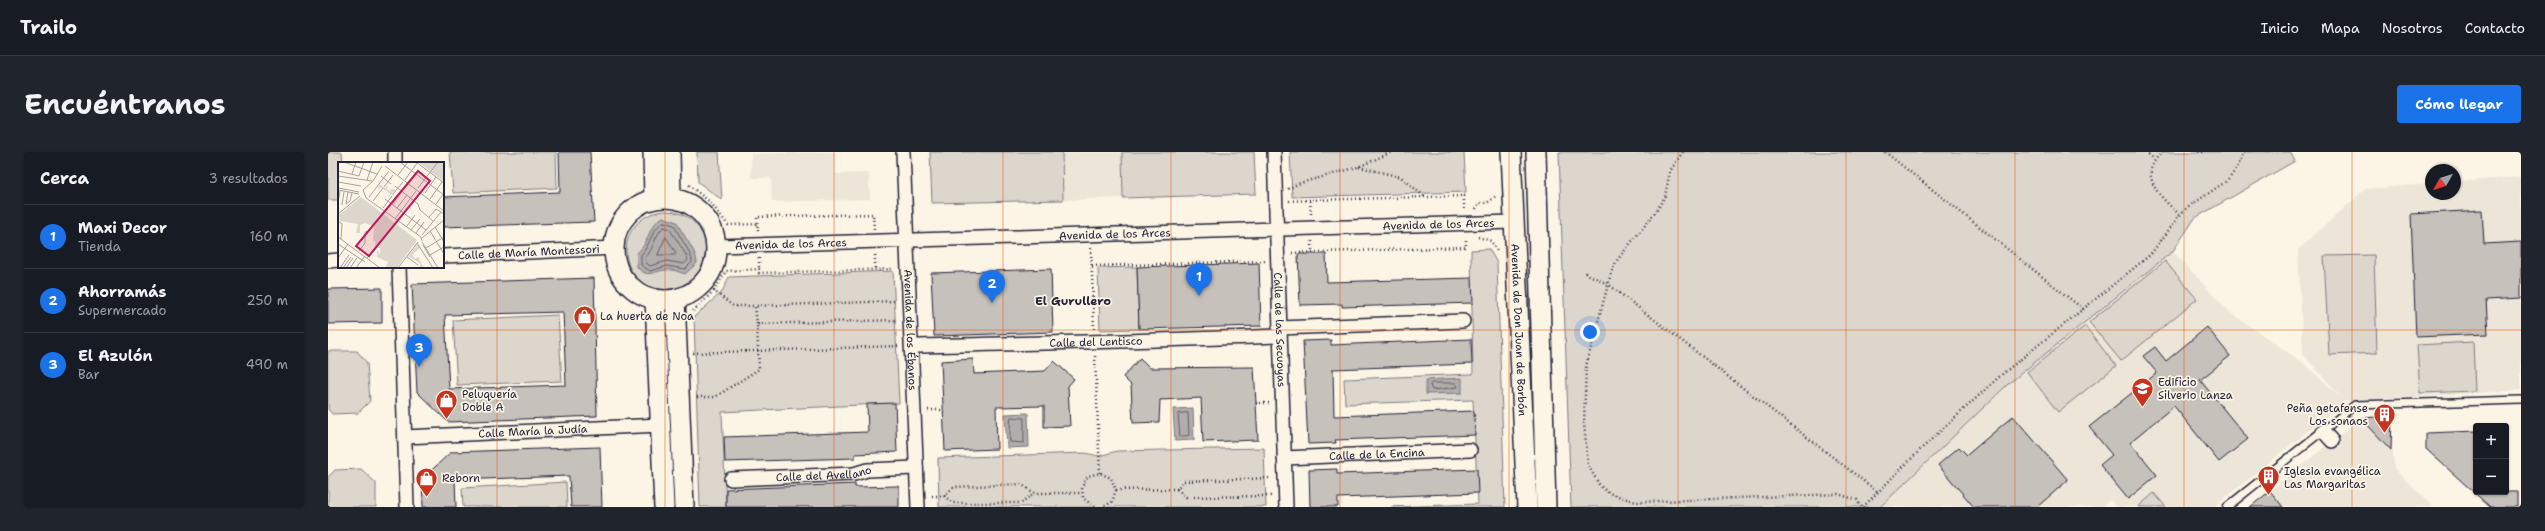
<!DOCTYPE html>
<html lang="es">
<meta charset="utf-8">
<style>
body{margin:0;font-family:"Shantell Sans",sans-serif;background:#20242c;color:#f1f3f6}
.controls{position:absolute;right:12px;bottom:12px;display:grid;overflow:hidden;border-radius:4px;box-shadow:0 1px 3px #0004}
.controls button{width:36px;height:36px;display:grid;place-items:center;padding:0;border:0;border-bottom:1px solid #363941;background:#171b24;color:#f1f3f6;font:20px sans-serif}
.compass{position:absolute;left:2097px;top:12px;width:36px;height:36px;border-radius:50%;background:#171b24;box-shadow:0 1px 3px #0004;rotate:231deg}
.you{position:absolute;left:1262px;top:180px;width:14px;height:14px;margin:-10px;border:3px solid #fff;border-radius:50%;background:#1a73e8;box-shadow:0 0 0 6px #1a73e833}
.badge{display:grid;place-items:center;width:26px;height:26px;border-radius:50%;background:#1a73e8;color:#fff;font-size:13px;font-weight:700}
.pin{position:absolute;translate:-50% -33px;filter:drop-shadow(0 1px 2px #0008)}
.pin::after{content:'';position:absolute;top:21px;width:14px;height:12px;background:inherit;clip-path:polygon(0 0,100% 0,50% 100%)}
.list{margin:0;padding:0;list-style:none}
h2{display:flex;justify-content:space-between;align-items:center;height:52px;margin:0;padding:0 16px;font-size:17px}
h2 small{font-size:13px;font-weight:400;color:#9ea1a6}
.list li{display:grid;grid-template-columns:26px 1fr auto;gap:12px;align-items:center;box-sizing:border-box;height:64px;padding:0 16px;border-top:1px solid #363941}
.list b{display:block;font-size:15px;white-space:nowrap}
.list p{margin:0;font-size:13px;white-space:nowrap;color:#9ea1a6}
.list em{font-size:13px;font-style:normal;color:#9ea1a6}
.map{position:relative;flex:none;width:2193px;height:355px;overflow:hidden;border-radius:4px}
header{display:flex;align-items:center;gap:24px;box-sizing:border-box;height:56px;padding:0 20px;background:#171b24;border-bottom:1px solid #363941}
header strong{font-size:19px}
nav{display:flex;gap:22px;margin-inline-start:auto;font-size:14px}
.intro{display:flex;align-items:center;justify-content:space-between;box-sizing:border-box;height:96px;padding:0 24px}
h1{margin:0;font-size:28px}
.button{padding:10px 18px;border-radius:4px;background:#1a73e8;color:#fff;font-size:14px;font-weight:700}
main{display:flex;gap:24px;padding:0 24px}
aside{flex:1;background:#171b24;border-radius:4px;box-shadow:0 1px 3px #0004}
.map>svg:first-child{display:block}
</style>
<header>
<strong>Trailo</strong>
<nav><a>Inicio</a><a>Mapa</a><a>Nosotros</a><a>Contacto</a></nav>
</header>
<div class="intro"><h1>Encuéntranos</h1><a class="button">Cómo llegar</a></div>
<main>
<aside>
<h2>Cerca<small>3 resultados</small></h2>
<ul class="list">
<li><span class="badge">1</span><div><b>Maxi Decor</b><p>Tienda</p></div><em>160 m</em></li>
<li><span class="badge">2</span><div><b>Ahorramás</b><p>Supermercado</p></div><em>250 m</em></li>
<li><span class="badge">3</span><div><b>El Azulón</b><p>Bar</p></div><em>490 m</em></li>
</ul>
</aside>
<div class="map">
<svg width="2193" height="355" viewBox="0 0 2193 355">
<rect width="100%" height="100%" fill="#fcf5e5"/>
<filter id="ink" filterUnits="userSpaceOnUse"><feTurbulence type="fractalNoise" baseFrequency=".025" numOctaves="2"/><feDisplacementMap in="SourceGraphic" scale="8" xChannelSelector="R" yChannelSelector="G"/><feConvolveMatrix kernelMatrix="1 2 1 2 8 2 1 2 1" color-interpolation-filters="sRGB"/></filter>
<g filter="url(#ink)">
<path fill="#ece5d8" d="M507,0L508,22L541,21L542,47L444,50L443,26H423V2Z
M734,0H794L795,46L735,48Z
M2193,25V238L2017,249L1886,355H1788L1782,348L1773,355H1552L1680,232L1845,99L1901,160L1975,211L2014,246L1975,202L1970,98L2037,37L2103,32V42H2127V30Z
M2033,266L2065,300L2066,317L2106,355H1922Z"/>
<path fill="#dcd6cc" stroke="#7f7c84" d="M0,0H14L15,11H11V48H0Z
M122,0H228L229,36L125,41Z
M369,0H391L394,48L370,30Z
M602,0H734L735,48L604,51Z
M794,0H926L928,42L795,46Z
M962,0H1136L1138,40L964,45Z
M1231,0H1962L1967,9L1867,66L1845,99L1680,232L1552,355H1243Z
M298 99a40 40 0 1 1 80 0a40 40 0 1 1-80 0Z
M1161,97L1169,111L1177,355H1063L1150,352L1145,248L1017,252L1016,227L1145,222L1143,98Z
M2046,103L2049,201L2001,203L1996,104Z
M1837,109L1869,147L1793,209L1761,170Z
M809,115L811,177L772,178L770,116Z
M565,119L571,251L394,260L398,355H372L366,165L394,140L401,125Z
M230,163L234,229L129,233L125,168Z
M1757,174L1788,214L1730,260L1699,220Z
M2145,190L2147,239L2092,241L2089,193Z
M0,199H29L39,211L42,249L30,261L4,262L0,257Z
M936,296L938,355H611L610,306L757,301L771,304L789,299Z
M33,317L48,331V355H0V325L7,318Z
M238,330L239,355H135L134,336Z
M1826,341L1838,355H1810Z"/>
<path fill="#b2adab" stroke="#78757e" d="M335,65L349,70C354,83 369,99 369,111L357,122C351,120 344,117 338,118C325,119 320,127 309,115V101C324,88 317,76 335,65Z
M1134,226V241L1098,242V228Z
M865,256L866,288L847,289L845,257Z
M700,261L701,295L679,296L677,262Z"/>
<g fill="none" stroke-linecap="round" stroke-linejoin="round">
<path stroke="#5c5a68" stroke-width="1" d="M336,70L346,73C350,83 365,103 364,110L357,117L339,114L322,119L313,113V103C323,93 323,76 336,70Z
M336,75L342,77C346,85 359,102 360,108L356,112L339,109L322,114L318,111L317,106C326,98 327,80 336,75Z
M338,85L348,101L347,103H330Z
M1104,231H1128L1130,235L1104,238L1102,233Z
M860,261L861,283L852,285L850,262Z
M683,265L696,266V291L682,290Z"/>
</g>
<path fill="#c6c1bb" stroke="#22223b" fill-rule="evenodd" d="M231,0H262L266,70L115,75V45L232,40Z
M2154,58L2156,92L2193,90V146L2158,148L2160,182L2088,185L2083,62Z
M970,102H998L999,130L1144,126L1145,151L1014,155V152L972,153Z
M931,111L933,174L811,177L809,115Z
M723,117L725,180L606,184L603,121Z
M266,126L269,264L120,270L89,240L84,132ZM235,160L238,233L121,237L117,163Z
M54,136V171L0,172V137Z
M1879,175L1902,204L1872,228L1920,287L1891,310L1846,254L1802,290L1829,323L1800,347L1772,313L1784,303L1761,275L1829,221L1815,204L1827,195L1838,209Z
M1143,187L1144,212L1005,217L1006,264L1146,259L1147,283L1007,288L1008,291L980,292L975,189L1003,188V193Z
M812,206L822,216L926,215L930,288L875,290L873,246L832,248L831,270L805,271L803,233L795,225Z
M645,207L646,222L717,219L726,209L746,227L740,234L742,274L716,275V254L668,255L669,297L617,299L613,209Z
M567,251L569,300L527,302V306L397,310L396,285L540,280L539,252Z
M1685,264L1740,328L1709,355H1646L1610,313L1631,295L1639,303Z
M2064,264L2063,298L2033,266Z
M2148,279V340H2189V355H2162L2098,297V281Z
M272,295L274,355H243L241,324L127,328L128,355H95L94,327L123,300Z
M1009,317V322L1149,317L1150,341L1010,346V355H982L981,318Z
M527,332V335L571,334V355H398V337Z
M1942,339L1955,355H1922Z"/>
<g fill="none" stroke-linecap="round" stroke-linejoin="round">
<defs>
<path id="lane" d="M1899,355L2027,253L2193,248"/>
<g id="street">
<path d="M67,0V11"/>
<path id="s1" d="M575,0L590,355"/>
<path id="s2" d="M946,0L958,355"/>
<path id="s3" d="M389,94L1185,70"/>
<path id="s4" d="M115,104L287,96"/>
<path d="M0,109L11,108"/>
<path d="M71,115L79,355"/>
<path d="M951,176L1135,169"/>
<path id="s5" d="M584,194C707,191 829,189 951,184"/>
<path d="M1995,279L2004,289"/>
<path id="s6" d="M77,285L332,273"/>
<path id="s7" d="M956,306L1142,298"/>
<path id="s8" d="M403,327L526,322L539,318L588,316"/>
</g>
<g id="secondary">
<path d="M325,0L326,47"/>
<path d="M342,0L343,46"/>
<path id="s9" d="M1183,0L1199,355"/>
<path d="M1208,0L1218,355"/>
<circle cx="337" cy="97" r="51"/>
<path d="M327,147L336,355"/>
<path d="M347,147L356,355"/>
</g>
</defs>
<use href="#lane" stroke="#22223b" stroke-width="10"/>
<use href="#street" stroke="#22223b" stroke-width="16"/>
<use href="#secondary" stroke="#22223b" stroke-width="22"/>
<path stroke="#22223b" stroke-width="2.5" stroke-dasharray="1 3" stroke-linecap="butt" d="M1355,0L1342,19L1337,44L1329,58L1290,107L1284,118L1258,214L1256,271L1260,313L1272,334L1281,341L1308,350L1510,342L1529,348L1533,355
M1557,0L1755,157
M1817,0L1826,7
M1835,0C1807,22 1833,46 1852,63
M1870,0H1876
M1031,15L1073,25L1097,45
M361,33L383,51L400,73L430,72
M960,37L969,32L1030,15L1064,0
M961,49L982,48
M1148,57L1151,51H1159L1168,44
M983,62L982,48L1136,44V57
M430,79L429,65L545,62L546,77
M1150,85L1163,89L1169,99
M984,89V100
M763,96L766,177
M964,101L1138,95V87H1139
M547,103V117
M431,106V117
M764,114L937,109
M1257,121L1280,132L1550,340
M386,139L398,119L431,117V121L566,117
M365,159L386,139L405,154H427
M429,172L427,154L568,149
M365,201L570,194
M767,204L772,321
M369,245H387L431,217L429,172L569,168
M928,251H941
M600,258H615
M849,337L858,345L943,344
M788,338L849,337L855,329L944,326
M604,344H616L625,351H693L706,341H754
M616,344L626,335L693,332L706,341
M767,355L755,346L754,335L760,324L772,321L783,326L788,338L784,350L775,355
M1535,355L1592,298L1672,224L1822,103L1856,58L1900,28L1909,16L1916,0"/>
<use href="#lane" stroke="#fcf5e5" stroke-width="7"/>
<use href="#street" stroke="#fcf5e5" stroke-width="13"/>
<use href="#secondary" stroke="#fcf5e5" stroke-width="19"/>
</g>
</g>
<path fill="none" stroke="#e8590c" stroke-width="1" stroke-opacity="0.55" d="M169,0V355M337,0V355M506,0V355M675,0V355M843,0V355M1012,0V355M1181,0V355M1350,0V355M1518,0V355M1687,0V355M1856,0V355M2024,0V355M0,178H2193"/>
<defs>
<symbol id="shop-pin" viewBox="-11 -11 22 30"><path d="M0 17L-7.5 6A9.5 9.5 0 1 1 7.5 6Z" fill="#c8321e" stroke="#fcf5e5"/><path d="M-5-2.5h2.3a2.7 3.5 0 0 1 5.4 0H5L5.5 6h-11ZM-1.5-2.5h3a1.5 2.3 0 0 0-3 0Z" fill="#fff"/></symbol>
<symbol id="school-pin" viewBox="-11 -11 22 30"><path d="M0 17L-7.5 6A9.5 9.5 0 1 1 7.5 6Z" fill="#c8321e" stroke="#fcf5e5"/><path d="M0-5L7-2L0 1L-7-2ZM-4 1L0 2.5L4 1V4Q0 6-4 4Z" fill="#fff"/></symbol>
<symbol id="building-pin" viewBox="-11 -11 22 30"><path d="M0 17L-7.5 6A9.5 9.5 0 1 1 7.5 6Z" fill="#c8321e" stroke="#fcf5e5"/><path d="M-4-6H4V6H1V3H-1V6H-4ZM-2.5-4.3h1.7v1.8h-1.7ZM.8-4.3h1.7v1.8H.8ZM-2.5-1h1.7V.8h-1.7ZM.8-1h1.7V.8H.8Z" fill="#fff"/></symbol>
</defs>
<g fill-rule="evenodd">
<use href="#shop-pin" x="244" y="152" width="25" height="34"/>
<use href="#school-pin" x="1802" y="224" width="25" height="34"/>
<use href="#shop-pin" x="106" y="236" width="25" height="34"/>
<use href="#building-pin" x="2044" y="250" width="25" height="34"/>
<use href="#building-pin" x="1928" y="312" width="25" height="34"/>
<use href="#shop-pin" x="86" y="314" width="25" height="34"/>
</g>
<g text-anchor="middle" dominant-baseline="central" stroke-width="3.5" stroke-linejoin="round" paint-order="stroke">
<g font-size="11" fill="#22223b" stroke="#fcf5e5">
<text stroke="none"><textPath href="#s3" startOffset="722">Avenida de los Arces</textPath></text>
<text stroke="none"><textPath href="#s3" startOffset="398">Avenida de los Arces</textPath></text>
<text stroke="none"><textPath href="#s3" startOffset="74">Avenida de los Arces</textPath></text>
<text stroke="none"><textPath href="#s4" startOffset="86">Calle de María Montessori</textPath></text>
<text stroke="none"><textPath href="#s1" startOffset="178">Avenida de los Ébanos</textPath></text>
<text stroke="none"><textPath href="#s2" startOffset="178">Calle de las Secuoyas</textPath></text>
<text stroke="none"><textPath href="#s9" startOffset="178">Avenida de Don Juan de Borbón</textPath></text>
<text stroke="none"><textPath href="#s5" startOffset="184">Calle del Lentisco</textPath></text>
<text stroke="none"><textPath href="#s6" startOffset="128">Calle María la Judía</textPath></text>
<text stroke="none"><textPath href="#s7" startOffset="93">Calle de la Encina</textPath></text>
<text stroke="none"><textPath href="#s8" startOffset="93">Calle del Avellano</textPath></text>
</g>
<g font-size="11" fill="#22223b" stroke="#fcf5e5" text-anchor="start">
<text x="272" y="164">La huerta de Noa</text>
<text x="1830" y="230">Edificio<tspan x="1830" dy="13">Silverio Lanza</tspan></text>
<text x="134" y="242">Peluquería<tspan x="134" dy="13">Doble A</tspan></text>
<text x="2040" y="256" text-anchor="end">Peña getafense<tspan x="2040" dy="13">Los sonaos</tspan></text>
<text x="1956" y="319">Iglesia evangélica<tspan x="1956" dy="13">Las Margaritas</tspan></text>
<text x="114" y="326">Reborn</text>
</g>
<g font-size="12" font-weight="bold" fill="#22223b" stroke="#fcf5e5">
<text x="745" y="149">El Gurullero</text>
</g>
</g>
<g transform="translate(10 10)">
<rect width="106" height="106" fill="#fcf5e5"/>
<path d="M80,0H106V19H105ZM41,22L47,26L50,23L49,27L53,30L52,27H56L58,28L54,31L57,34L62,29L64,31L56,43L53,41L57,35L53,32L50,36L52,32L48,28L44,31L47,28L43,25L40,28ZM23,35L79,78L59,106H47L50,100L39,95V87L42,93V86H37V79H35L36,62L35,64L27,61L22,63V71H18L20,62L2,59L1,53ZM80,82L82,86L74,93L77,97L80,95L86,106H81L83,102L70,94Z" fill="#dcd6cc"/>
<path fill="none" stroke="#a5a1a1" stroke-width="1" d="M6,0L39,12M62,0L106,33M78,0L106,21M47,4L106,49M0,9L21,14M14,12L18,0M60,13L70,0M0,14L34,19M21,14L26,0M43,14L53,22M29,18L35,0M67,18L79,1M0,20L23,24M57,24L80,42L82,48L95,59M46,25L55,13M0,26L21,30M80,26L100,0M0,28L21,32M25,28L28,36L83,75L84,79M25,28L35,19L44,4M87,31L98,15M55,32L65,20M31,35L51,9M47,37L88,68M92,37L104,20M35,39L45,26M0,41L2,29M8,42L12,39L14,31M8,42L10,30M98,42L106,31M4,43L6,30M45,46L54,34M59,46L69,33M0,52L22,34M91,55L98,47L106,52M57,57L78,29M0,59L4,62L3,77M69,64L77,53M97,65L106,80M73,68L82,57M92,69L106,92M78,71L86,60M84,73L103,50M0,75L42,106M84,76L106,58M84,80L100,106M79,81L95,106M0,82L27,100M85,83L92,95M88,86L106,75M21,89L27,81V70L30,69M92,93L106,85M69,95L80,103M0,96L10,82M29,96L38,86M2,106L11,93M5,106L13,95M8,106L15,96M12,106L19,96M18,106L27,94M60,106L80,80"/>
<path fill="#c2185b" fill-opacity="0.15" stroke="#c2185b" stroke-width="2" d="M80,9L92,19L31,94L18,84Z"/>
<rect width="106" height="106" fill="none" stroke="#22223b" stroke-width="2"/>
</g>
</svg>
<div class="controls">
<button>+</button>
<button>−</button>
</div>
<svg class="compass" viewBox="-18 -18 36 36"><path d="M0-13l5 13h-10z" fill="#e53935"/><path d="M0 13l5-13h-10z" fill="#9ea1a6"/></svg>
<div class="you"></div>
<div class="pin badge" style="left:871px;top:144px">1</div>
<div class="pin badge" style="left:664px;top:151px">2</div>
<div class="pin badge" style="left:91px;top:215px">3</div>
</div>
</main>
